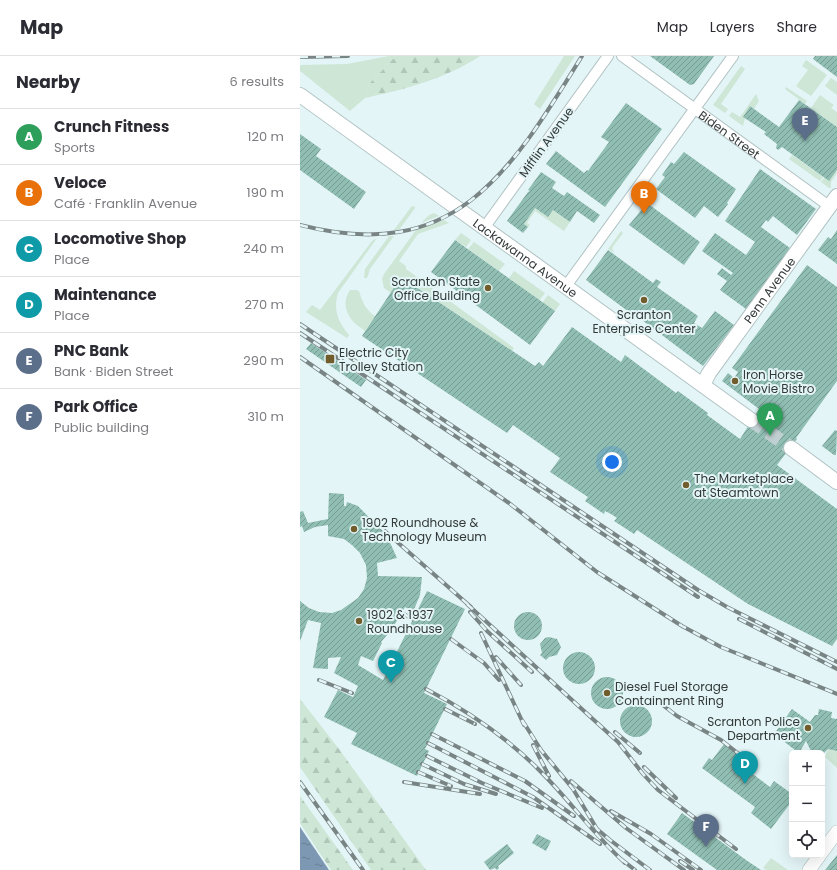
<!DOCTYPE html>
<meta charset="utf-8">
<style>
body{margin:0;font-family:Poppins,sans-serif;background:#f2f2f3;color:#2b2b33}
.controls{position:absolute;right:12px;bottom:12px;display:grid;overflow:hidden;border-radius:6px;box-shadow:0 4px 16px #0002}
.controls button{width:36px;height:36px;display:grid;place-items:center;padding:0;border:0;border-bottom:1px solid #e1e1e2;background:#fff;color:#2b2b33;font:20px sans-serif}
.you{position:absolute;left:312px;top:406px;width:14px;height:14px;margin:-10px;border:3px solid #fff;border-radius:50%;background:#1a73e8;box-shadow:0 0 0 6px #1a73e833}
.badge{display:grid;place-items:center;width:26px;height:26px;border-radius:50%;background:#db2777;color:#fff;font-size:13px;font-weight:700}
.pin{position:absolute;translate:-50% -33px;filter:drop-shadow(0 1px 2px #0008)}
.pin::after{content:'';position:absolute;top:21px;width:14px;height:12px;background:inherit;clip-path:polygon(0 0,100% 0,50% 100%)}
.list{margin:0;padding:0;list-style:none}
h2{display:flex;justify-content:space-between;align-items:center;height:52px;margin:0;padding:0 16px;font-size:17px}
h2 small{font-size:13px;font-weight:400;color:#7c7c81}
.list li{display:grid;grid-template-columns:26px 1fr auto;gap:12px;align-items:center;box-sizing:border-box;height:56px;padding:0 16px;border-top:1px solid #e1e1e2}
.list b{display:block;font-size:15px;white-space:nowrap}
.list p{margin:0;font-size:13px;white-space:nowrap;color:#7c7c81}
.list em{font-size:13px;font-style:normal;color:#7c7c81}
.icon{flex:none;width:22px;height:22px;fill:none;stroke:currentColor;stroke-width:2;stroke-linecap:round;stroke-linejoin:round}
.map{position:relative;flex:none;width:537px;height:814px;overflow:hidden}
header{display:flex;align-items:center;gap:24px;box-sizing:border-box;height:56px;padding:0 20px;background:#fff;border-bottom:1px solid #e1e1e2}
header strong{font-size:19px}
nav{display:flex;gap:22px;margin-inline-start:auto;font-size:14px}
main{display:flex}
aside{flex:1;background:#fff}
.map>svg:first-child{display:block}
</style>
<header>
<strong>Map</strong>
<nav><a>Map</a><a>Layers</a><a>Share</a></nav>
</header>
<main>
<aside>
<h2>Nearby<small>6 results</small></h2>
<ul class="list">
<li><span class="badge" style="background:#2e9e5b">A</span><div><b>Crunch Fitness</b><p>Sports</p></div><em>120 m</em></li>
<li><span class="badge" style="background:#e8710a">B</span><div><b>Veloce</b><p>Café · Franklin Avenue</p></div><em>190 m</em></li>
<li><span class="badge" style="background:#0f9aa8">C</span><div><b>Locomotive Shop</b><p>Place</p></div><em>240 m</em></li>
<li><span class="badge" style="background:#0f9aa8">D</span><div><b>Maintenance</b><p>Place</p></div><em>270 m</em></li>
<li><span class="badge" style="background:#5c6f8a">E</span><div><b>PNC Bank</b><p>Bank · Biden Street</p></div><em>290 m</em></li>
<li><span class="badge" style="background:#5c6f8a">F</span><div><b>Park Office</b><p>Public building</p></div><em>310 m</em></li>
</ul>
</aside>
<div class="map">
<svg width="537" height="814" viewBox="0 0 537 814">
<defs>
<pattern id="forest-firs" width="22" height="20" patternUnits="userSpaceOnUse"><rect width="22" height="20" fill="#cde6d6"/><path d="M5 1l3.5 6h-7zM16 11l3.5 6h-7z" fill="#b0c6b8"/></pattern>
<pattern id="water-ripples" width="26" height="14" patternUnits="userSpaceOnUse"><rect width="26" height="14" fill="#7d98b3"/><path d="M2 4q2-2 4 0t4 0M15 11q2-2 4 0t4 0" fill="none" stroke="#677d93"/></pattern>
<pattern id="building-hatch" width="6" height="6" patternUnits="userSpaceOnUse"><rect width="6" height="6" fill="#90beb3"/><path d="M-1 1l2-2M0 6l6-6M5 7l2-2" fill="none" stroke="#769b93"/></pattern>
</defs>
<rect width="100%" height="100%" fill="#e4f5f7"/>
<path fill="#cde6d6" d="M89,0H96L69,28L65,42L50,55L0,15V9L47,8Z
M264,0H275L240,53L234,48Z
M506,4L527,19L511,40L496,30L508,14L502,10Z
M441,10L445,13L421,48L428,53L425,57L413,49Z
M531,22L537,26V39L525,30Z
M486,31L507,45L505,48L485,33Z
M456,38L459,45L454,53L450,50L443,61L445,62L443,70L429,60L432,56L440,61Z
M520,39L534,49L531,52L537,56V71L511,52Z
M492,99L523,121L520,125L489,103Z
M536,115L537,117L531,126V132H529L521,126L524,122L529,125Z
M111,151L114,150L115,152L99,174H94Z
M235,152L248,161L253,154L270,166L264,175L235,155L227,167L230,169L228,171L224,168Z
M134,157L139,160L121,167L129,159Z
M144,164L149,167L118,178L99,205L106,210V213L214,292L212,295L102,221L91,237L84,232L82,223L84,218L116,174Z
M321,175L323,177L312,192L314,197L308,193Z
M161,177L171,184L166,191L155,184Z
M89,180H94L70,213L67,222H64L65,213Z
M77,182L38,237C33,254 38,266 49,279L47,282L6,256L12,249L20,254L72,185Z
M174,186L205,208L199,215L168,193Z
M214,215L245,237L239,245L209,222Z
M50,234H56L59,235C63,247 65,253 75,260L65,275C50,266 39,251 50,234Z
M248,239L260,248L255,255L242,247Z
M528,693L537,695V712L525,701Z
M471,802L488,814H467L463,812Z"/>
<path fill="url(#forest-firs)" d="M96,0H180C145,23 106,33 65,42L69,28Z
M0,643L39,693L126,814H71L0,711Z
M0,740L53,814H31L0,767Z"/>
<path fill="url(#water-ripples)" d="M0,771L29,814H0Z"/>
<path fill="url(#building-hatch)" d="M350,0H414L394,28L390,29Z
M515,0H537V21L513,3Z
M499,44L537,71V114L529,125L482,91L478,94L476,92L477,88L464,78L466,76L443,61L450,50L479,71Z
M326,47L362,73L305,151L246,108L256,95L284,117L287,114L288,115L309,86L301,81Z
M0,78L21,93L16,100L66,136L54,153L0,114Z
M384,96L436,133L427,147L428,148L418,161L404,150L395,162L356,133L365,121L362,119L371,106L374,108Z
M460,113L516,153L497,179L473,160L468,166L466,164L461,171L490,192L446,253L420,234L427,225L417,218L422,212L431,219L433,217L402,195L415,177L446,199L455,186L425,165Z
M241,116L256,126L252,132L264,140L267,136L300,159L294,167L277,155L270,166L253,154L248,161L235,152L224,168L228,171L223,177L207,165L228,136L230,135L228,134Z
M347,147L400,186L384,209L329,169Z
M537,174V208L518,194L528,181L531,183Z
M155,184L255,255L230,289L131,216Z
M308,194L353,227L356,223L361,226L357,231L398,260L394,267L402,272L415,255L434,269L403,310L342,264L345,260L341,257L337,262L286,224Z
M507,209L537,231V325L496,382L497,383L477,409L537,453V583L532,590L448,548L337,474L334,478L314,465L317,462L311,458L305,455L304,458L285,445L288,441L250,416L260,402L213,369L207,377L62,280L101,221L235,310L239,306L243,310L272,271L321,306L325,299L376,337L378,335L408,357L407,359L440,383L459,353L422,325L428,317L434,322L438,316L432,312Z
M11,287L66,324L61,331L6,293Z
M535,374L537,375L536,399H534L522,390Z
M29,437L44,438V450H46L47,446L58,450L87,480L97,502L77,507L78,520L122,521L120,539L113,556L105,551L92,573L81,586L82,587L73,605L61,600L58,609L83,624L127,535L165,553L124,637L147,648L125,693L129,695L117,720L51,688L57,677L24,661L38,634L53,641L58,630L34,617L41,601L28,602V613L13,612L21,567L8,564L0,585V545L9,552L19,556L32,557L41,554L58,542L64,533L67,522L66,509L60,497L52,489L44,483L28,480V469L15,471L4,476L2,470L0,471V456L3,455L8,467L28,463Z
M214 570a14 14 0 1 1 28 0a14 14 0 1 1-28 0Z
M249,581L257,583L261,591L257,599L249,601L246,604L240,599L242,597L240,588L245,582Z
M91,595L95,597L91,604L87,602Z
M263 612a16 16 0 1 1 32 0a16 16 0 1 1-32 0Z
M291 637a16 16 0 1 1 32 0a16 16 0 1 1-32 0Z
M320 665a16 16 0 1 1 32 0a16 16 0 1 1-32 0Z
M492,653L510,666L515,659H518L519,653L532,656L531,662L537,663V695L528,693L524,697H514L511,695L506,685L499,697L474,678Z
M424,688L437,697L433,703L470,731L474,725L492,738V745L471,773L451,757L455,751L402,712L409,702L412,704Z
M382,757L446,804L461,814H417L367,778Z
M237,778L251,785L246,795L232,787Z
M207,788L214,797L198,810L199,812L197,814L195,812L190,814L184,806Z
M537,799V814H525Z"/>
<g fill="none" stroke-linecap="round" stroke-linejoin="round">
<path stroke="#c0cfd1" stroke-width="14" stroke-dasharray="14 7" stroke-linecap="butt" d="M451,364L491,392"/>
<defs>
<g id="minor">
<path id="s1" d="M322,0L529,150"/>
<path d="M184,172L308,0"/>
<path d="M266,230L433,0"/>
</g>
<path id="tertiary" d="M522,796L537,776
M509,814L520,799"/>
<g id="secondary">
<path id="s2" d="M0,39L451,364"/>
<path id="s3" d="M403,329L409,317L537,140"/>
<path d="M491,392L537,426"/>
</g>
</defs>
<use href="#minor" stroke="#b1c2c3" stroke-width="12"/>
<use href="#tertiary" stroke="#b1c2c3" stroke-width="14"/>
<use href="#secondary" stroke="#b1c2c3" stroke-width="16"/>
<use href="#minor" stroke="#fff" stroke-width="10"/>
<use href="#tertiary" stroke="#fff" stroke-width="13"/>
<use href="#secondary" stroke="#fff" stroke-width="14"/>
<defs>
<path id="rail" d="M0,1L48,0
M0,169C155,209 210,117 282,0
M0,268L398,534L427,551L537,606
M0,277L398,541
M0,301L209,447L297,516L382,570L421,591L537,638
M78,469L171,551
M167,548L318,686L343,718L358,734L436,793
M170,556L187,575L232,616
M102,557L113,563
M439,563L537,613
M181,577L224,669
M151,583L184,607L199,624
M196,601L221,629
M19,624L52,637
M126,633C168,655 209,683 242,717C271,746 294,779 325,807
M355,643L377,660L421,684L453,709
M145,653L175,668
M222,664L241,694L273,733L297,773L310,784L350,814
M315,676L340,697
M132,678L225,725L274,760
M128,687L233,741L300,788
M233,689L249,720
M127,700L182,727L242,752
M122,708L164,728L196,738
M344,711L376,742
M118,716L151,730
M271,725L326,772L384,814
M0,726L63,814
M104,726L180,738
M311,755L351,778L401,814
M321,803L335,814
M380,805L393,814"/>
</defs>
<use href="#rail" stroke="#798485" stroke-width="4"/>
<use href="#rail" stroke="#e4f5f7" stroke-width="2.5" stroke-dasharray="8" stroke-linecap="butt"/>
</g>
<g fill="#715d2c" stroke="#e4f5f7" stroke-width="1.5">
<circle cx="188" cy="232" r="4"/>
<circle cx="344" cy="244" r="4"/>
<rect x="25" y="298" width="10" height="10" rx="2"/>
<circle cx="435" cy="325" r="4"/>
<circle cx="386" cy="429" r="4"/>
<circle cx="54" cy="473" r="4"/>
<circle cx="59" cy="565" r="4"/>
<circle cx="307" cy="637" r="4"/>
<circle cx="508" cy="672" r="4"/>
</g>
<g text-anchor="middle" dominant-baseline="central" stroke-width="4" stroke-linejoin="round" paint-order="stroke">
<g font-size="12" fill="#323939" stroke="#e4f5f7">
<text stroke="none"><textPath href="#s1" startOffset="133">Biden Street</textPath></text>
<text transform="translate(246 86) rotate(-54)">Mifflin Avenue</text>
<text stroke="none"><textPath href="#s2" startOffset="278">Lackawanna Avenue</textPath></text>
<text stroke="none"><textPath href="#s3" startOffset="116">Penn Avenue</textPath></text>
</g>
<g font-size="12" fill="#323939" stroke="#e4f5f7" text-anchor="start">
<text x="180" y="225" text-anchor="end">Scranton State<tspan x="180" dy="14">Office Building</tspan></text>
<text x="344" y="258" text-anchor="middle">Scranton<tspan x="344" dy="14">Enterprise Center</tspan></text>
<text x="39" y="296">Electric City<tspan x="39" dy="14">Trolley Station</tspan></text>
<text x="443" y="318">Iron Horse<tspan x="443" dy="14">Movie Bistro</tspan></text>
<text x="394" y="422">The Marketplace<tspan x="394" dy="14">at Steamtown</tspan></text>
<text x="62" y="466">1902 Roundhouse &amp;<tspan x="62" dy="14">Technology Museum</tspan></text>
<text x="67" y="558">1902 &amp; 1937<tspan x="67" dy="14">Roundhouse</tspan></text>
<text x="315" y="630">Diesel Fuel Storage<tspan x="315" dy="14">Containment Ring</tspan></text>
<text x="500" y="665" text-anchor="end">Scranton Police<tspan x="500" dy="14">Department</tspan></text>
</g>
</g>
</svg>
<div class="controls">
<button>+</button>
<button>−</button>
<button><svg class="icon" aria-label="locate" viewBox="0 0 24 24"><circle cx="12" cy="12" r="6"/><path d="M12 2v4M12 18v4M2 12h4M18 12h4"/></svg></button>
</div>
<div class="you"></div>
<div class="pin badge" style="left:470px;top:380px;background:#2e9e5b">A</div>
<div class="pin badge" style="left:344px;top:158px;background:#e8710a">B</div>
<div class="pin badge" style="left:91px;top:627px;background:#0f9aa8">C</div>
<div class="pin badge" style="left:445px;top:728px;background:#0f9aa8">D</div>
<div class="pin badge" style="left:505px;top:85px;background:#5c6f8a">E</div>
<div class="pin badge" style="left:406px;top:791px;background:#5c6f8a">F</div>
</div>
</main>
